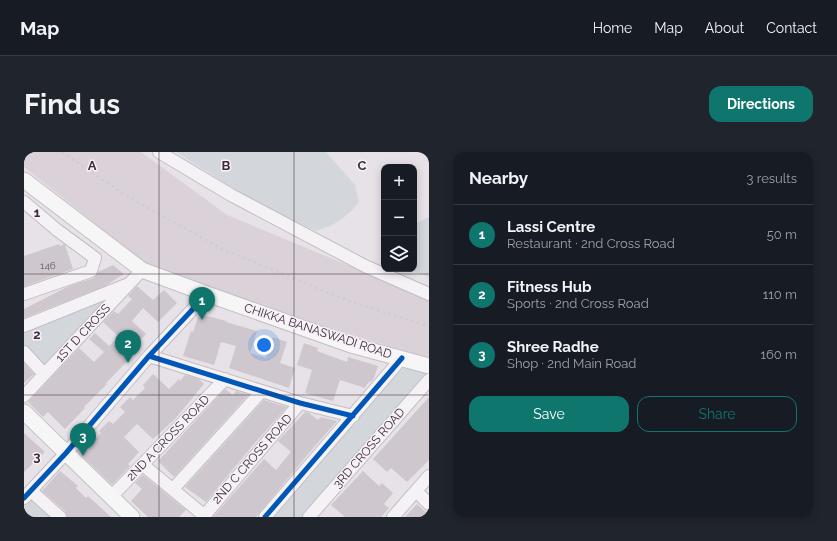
<!DOCTYPE html>
<meta charset="utf-8">
<style>
body{margin:0;font-family:Raleway,sans-serif;background:#20242c;color:#f1f3f6}
.controls{position:absolute;right:12px;top:12px;display:grid;overflow:hidden;border-radius:8px;box-shadow:0 2px 10px #0003}
.controls button{width:36px;height:36px;display:grid;place-items:center;padding:0;border:0;border-bottom:1px solid #363941;background:#171b24;color:#f1f3f6;font:20px sans-serif}
.you{position:absolute;left:240px;top:193px;width:14px;height:14px;margin:-10px;border:3px solid #fff;border-radius:50%;background:#1a73e8;box-shadow:0 0 0 6px #1a73e833}
.badge{display:grid;place-items:center;width:26px;height:26px;border-radius:50%;background:#0f766e;color:#fff;font-size:13px;font-weight:700}
.pin{position:absolute;translate:-50% -33px;filter:drop-shadow(0 1px 2px #0008)}
.pin::after{content:'';position:absolute;top:21px;width:14px;height:12px;background:inherit;clip-path:polygon(0 0,100% 0,50% 100%)}
.list{margin:0;padding:0;list-style:none}
h2{display:flex;justify-content:space-between;align-items:center;height:52px;margin:0;padding:0 16px;font-size:17px}
h2 small{font-size:13px;font-weight:400;color:#9ea1a6}
.list li{display:grid;grid-template-columns:26px 1fr auto;gap:12px;align-items:center;box-sizing:border-box;height:60px;padding:0 16px;border-top:1px solid #363941}
.list b{display:block;font-size:15px;white-space:nowrap}
.list p{margin:0;font-size:13px;white-space:nowrap;color:#9ea1a6}
.list em{font-size:13px;font-style:normal;color:#9ea1a6}
.actions{display:flex;gap:8px;padding:12px 16px}
.actions a{flex:1;padding:9px 0;border:1px solid #0f766e;border-radius:12px;text-align:center;font-size:14px;color:#0f766e}
.actions .main{background:#0f766e;color:#fff}
.icon{flex:none;width:22px;height:22px;fill:none;stroke:currentColor;stroke-width:2;stroke-linecap:round;stroke-linejoin:round}
.map{position:relative;flex:none;width:405px;height:365px;overflow:hidden;border-radius:12px}
header{display:flex;align-items:center;gap:24px;box-sizing:border-box;height:56px;padding:0 20px;background:#171b24;border-bottom:1px solid #363941}
header strong{font-size:19px}
nav{display:flex;gap:22px;margin-inline-start:auto;font-size:14px}
.intro{display:flex;align-items:center;justify-content:space-between;box-sizing:border-box;height:96px;padding:0 24px}
h1{margin:0;font-size:28px}
.button{padding:10px 18px;border-radius:12px;background:#0f766e;color:#fff;font-size:14px;font-weight:700}
main{display:flex;gap:24px;padding:0 24px}
aside{flex:1;background:#171b24;border-radius:12px;box-shadow:0 2px 10px #0003}
.map>svg:first-child{display:block}
</style>
<header>
<strong>Map</strong>
<nav><a>Home</a><a>Map</a><a>About</a><a>Contact</a></nav>
</header>
<div class="intro"><h1>Find us</h1><a class="button">Directions</a></div>
<main>
<div class="map">
<svg width="405" height="365" viewBox="0 0 405 365">
<rect width="100%" height="100%" fill="#e7e2e7"/>
<path fill="#dad1d9" d="M0,0H117L203,63L405,147V206L277,168L121,111L0,15Z"/>
<path fill="#d3d7db" d="M152,0H302L331,33L335,50C321,67 313,72 292,79L236,53Z
M405,65V125L382,117H390V72Z
M87,144L21,214L0,193V179Z
M379,213L405,220L278,365H248Z
M9,344L32,365H0V353Z"/>
<path fill="#cec8ce" d="M35,92L36,94L40,92L41,93L49,117L0,134V104Z
M89,113L100,122L81,134L0,166V157L45,134L70,126L74,120Z
M113,134L129,148L140,138L153,151L134,170L119,156L108,169L122,182L110,194L114,198L82,231L83,232L60,255L61,256L41,277L24,260L19,265L4,250L55,196L70,210L80,200L65,187L71,181L85,194L95,185L79,170L90,159L94,162L108,147L104,144Z
M175,162L203,169L202,170L233,179L226,201L242,206L249,185L263,190L256,211L271,216L265,236L205,216L212,194L197,190L190,213L159,204L167,179L169,180Z
M280,191L294,196L293,199L323,210L324,205L354,214L350,226L347,230L345,229L344,232H343L341,236L316,228L309,249L281,241L288,218L273,213Z
M0,211L10,222L0,231Z
M129,222L145,237L155,227L156,229L161,223L175,227L180,232L151,267L129,287L113,272L100,285L115,300L104,312L106,314L88,333L53,299L59,294L62,296L77,281L75,279L85,269L89,272L101,260L96,255L106,245L109,248L121,236L119,233Z
M201,237L209,243L212,239L224,243L150,325L134,309Z
M405,245V308L383,330L367,316L363,320L349,307Z
M240,248L263,255L229,293L182,350L161,335Z
M281,260L285,261L294,268L297,265L313,269L290,295L232,365H189L240,307L252,318L267,300L254,289Z
M0,281L21,300L0,320Z
M36,319L54,334L52,336L62,346L64,344L87,365H43L41,359L18,339Z
M339,319L355,334L358,331L369,341L360,352L365,356L357,365H321L307,353Z
M119,323L162,358L155,365H124L107,349L118,337L111,331Z
M393,352L405,363V365H381Z"/>
<g fill="none" stroke-linecap="round" stroke-linejoin="round">
<defs>
<path id="minor" d="M135,0L207,43L341,114L405,142
M0,50L33,78L71,106L67,119L0,142
M0,174L102,133
M0,200L20,222
M125,204L276,251L329,264
M0,244L118,118
M119,313L182,365
M149,337L238,239
M7,339L36,365
M392,339L405,352
M87,345L201,227
M0,346L42,301L125,204L183,142
M180,364L276,251
M241,365L378,206
M285,365L405,228
M369,365L405,324"/>
<path id="major" d="M0,28L118,118L183,142L327,193L405,214
M0,260L108,365"/>
</defs>
<use href="#minor" stroke="#c2bec2" stroke-width="14"/>
<use href="#major" stroke="#c4bfc4" stroke-width="17"/>
<use href="#minor" stroke="#f4f2f4" stroke-width="12"/>
<use href="#major" stroke="#f6f6f6" stroke-width="15"/>
<path stroke="#cfcbce" stroke-width="2.5" stroke-dasharray="2 4" stroke-linecap="butt" d="M38,0L99,42L198,97L327,150L405,174"/>
<defs>
<path id="cycleway" d="M125,204L276,251L329,264
M0,346L42,301L125,204L183,142
M241,365L378,206"/>
</defs>
<use href="#cycleway" stroke="#f6f1f6" stroke-width="8"/>
<use href="#cycleway" stroke="#0057b8" stroke-width="5"/>
</g>
<path fill="none" stroke="#3e2b3d" stroke-width="1" stroke-opacity="0.55" d="M135,0V365M270,0V365M0,122H405M0,243H405"/>
<g text-anchor="middle" dominant-baseline="central" stroke-width="3" stroke-linejoin="round" paint-order="stroke">
<g font-size="10" fill="#645463">
<text x="24" y="113">146</text>
</g>
<g font-size="12" fill="#3e2b3d" stroke="#f6f1f6">
<text transform="translate(294 179) rotate(18)">CHIKKA BANASWADI ROAD</text>
<text transform="translate(59 181) rotate(-47)">1ST D CROSS</text>
<text transform="translate(144 286) rotate(-46)">2ND A CROSS ROAD</text>
<text transform="translate(345 296) rotate(-49)">3RD CROSS ROAD</text>
<text transform="translate(228 307) rotate(-49)">2ND C CROSS ROAD</text>
</g>
</g>
<g font-size="13" text-anchor="middle" font-weight="bold" fill="#3e2b3d" stroke="#f6f1f6" stroke-width="3" stroke-linejoin="round" paint-order="stroke">
<text x="68" y="18">A</text>
<text x="202" y="18">B</text>
<text x="338" y="18">C</text>
<text x="13" y="65">1</text>
<text x="13" y="187">2</text>
<text x="13" y="309">3</text>
</g>
</svg>
<div class="controls">
<button>+</button>
<button>−</button>
<button><svg class="icon" aria-label="layers" viewBox="0 0 24 24"><path d="M12 4l9 5-9 5-9-5zM3 14l9 5 9-5"/></svg></button>
</div>
<div class="you"></div>
<div class="pin badge" style="left:178px;top:168px">1</div>
<div class="pin badge" style="left:104px;top:211px">2</div>
<div class="pin badge" style="left:59px;top:304px">3</div>
</div>
<aside>
<h2>Nearby<small>3 results</small></h2>
<ul class="list">
<li><span class="badge">1</span><div><b>Lassi Centre</b><p>Restaurant · 2nd Cross Road</p></div><em>50 m</em></li>
<li><span class="badge">2</span><div><b>Fitness Hub</b><p>Sports · 2nd Cross Road</p></div><em>110 m</em></li>
<li><span class="badge">3</span><div><b>Shree Radhe</b><p>Shop · 2nd Main Road</p></div><em>160 m</em></li>
</ul>
<div class="actions"><a class="main">Save</a><a>Share</a></div>
</aside>
</main>
